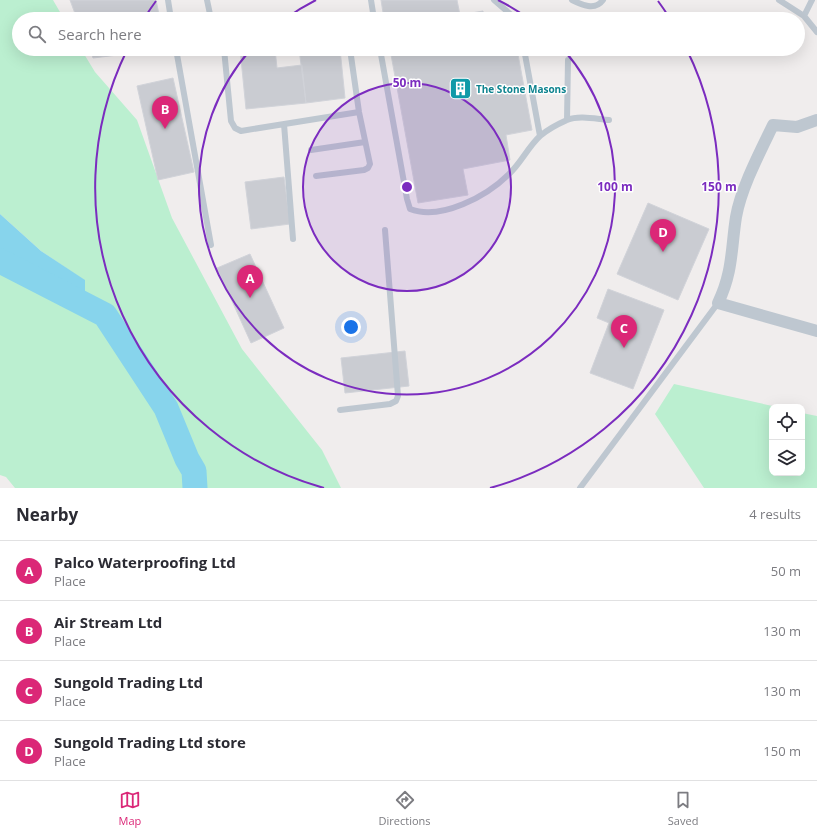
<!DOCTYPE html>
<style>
body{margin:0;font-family:"Open Sans",sans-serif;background:#f2f2f3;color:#2b2b33}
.controls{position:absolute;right:12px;bottom:12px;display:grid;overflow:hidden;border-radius:8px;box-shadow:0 4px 16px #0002}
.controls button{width:36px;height:36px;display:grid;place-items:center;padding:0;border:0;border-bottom:1px solid #e1e1e2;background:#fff;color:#2b2b33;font:20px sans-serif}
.you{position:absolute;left:351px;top:327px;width:14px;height:14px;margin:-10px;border:3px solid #fff;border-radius:50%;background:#1a73e8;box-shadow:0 0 0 6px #1a73e833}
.badge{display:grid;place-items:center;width:26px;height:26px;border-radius:50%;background:#db2777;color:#fff;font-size:13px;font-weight:700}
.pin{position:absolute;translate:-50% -33px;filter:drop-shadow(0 1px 2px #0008)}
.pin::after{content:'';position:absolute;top:21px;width:14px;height:12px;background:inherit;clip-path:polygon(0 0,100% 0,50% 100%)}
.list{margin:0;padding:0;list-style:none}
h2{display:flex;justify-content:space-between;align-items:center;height:52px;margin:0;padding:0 16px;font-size:17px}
h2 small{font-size:13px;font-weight:400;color:#7c7c81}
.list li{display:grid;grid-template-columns:26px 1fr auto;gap:12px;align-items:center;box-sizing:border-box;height:60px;padding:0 16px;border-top:1px solid #e1e1e2}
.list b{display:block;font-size:15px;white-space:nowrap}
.list p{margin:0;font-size:13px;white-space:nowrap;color:#7c7c81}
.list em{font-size:13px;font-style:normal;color:#7c7c81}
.icon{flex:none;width:22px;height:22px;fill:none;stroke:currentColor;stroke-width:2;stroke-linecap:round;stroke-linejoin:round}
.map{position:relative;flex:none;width:817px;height:488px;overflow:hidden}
.search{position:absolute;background:#fff;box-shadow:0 4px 16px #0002;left:12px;right:12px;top:12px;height:44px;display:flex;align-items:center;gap:10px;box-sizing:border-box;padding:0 14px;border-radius:22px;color:#7c7c81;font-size:15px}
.sheet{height:292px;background:#fff}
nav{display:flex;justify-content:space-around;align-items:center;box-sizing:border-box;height:56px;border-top:1px solid #e1e1e2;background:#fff;font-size:11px;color:#7c7c81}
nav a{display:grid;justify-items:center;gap:2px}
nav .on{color:#db2777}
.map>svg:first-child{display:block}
</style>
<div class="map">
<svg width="817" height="488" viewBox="0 0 817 488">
<rect width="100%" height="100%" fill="#f0eded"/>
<path fill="#bbefd0" d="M0,0H53L64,19H19V49H81L95,72L137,120L172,218L242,349L322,450L341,488H15L6,477L0,475V255L76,312L84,280L41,251L0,214Z
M674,384L777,407H772V473H802V413L817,416V488H704L655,414Z"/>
<path fill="#87d4ec" d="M0,214L41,251L85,280V303L76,312L0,255Z"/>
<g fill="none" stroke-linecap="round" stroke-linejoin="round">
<path stroke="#87d4ec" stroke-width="25" d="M0,261L105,315L166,408L187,459L194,471L195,488"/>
</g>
<path fill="#caccd2" stroke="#d1d3d9" d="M70,0H156L160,19H77Z
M381,0H457L460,15L483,11L484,19H384Z
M90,49H167L93,58Z
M240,49H275L277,68L302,65L306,103L246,109Z
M299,49H340L345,98L306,103Z
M390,49H517L532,130L506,135L510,160L463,169L468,195L418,203Z
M173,78L194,172L158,180L137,86Z
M284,177L290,224L251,229L245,182Z
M648,203L709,229L678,300L617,274Z
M250,254L284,328L251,343L217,268Z
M608,289L664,310L633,389L590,373L609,323L597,318Z
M405,351L409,386L345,393L341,358Z"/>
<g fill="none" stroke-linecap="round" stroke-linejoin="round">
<path stroke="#bec7d0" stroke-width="6" d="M168,0L171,19
M207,0L211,19
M371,0L374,19
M494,0L516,19
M572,0C582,5 595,11 603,0
M779,0L804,16L817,32
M804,16L812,0
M176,49L211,245
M224,49L231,121L235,128L241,131L359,112
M380,49L407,199L410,209C441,221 487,196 509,174C521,163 528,147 540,136C547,130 558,124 567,120C579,115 596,119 609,120
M524,49L540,136
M567,120L568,60
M284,124L293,239
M311,150L365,142
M316,176L364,170L368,168L370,164L359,112L350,49
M340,410L390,404L396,401L398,396L385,230
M580,488L718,303"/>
<path stroke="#bec7d0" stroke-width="12" d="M817,120L797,127L773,125C760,152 741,188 736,217C731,249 733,272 718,303L817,331"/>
</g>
<circle cx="407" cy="187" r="104" fill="#7b2cbf" fill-opacity=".12"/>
<g fill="none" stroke="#7b2cbf" stroke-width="2">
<circle cx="407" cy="187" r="104"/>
<path d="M285 19A208 208 0 0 1 316 0M498 0A208 208 0 0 1 529 19M563 49A208 208 0 1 1 251 49"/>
<path d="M324 488A312 312 0 0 1 127 50M145 17A312 312 0 0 1 156 1M658 1A312 312 0 0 1 669 17M687 50A312 312 0 0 1 490 488"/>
</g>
<defs>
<symbol id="building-square" viewBox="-11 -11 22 22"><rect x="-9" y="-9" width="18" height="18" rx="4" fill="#0f9aa8" stroke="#fff"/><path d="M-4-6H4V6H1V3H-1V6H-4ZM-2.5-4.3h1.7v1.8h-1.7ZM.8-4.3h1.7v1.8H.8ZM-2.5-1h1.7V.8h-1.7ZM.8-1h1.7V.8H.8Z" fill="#fff"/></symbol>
</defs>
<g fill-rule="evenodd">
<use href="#building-square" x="448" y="76" width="25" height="25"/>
</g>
<g text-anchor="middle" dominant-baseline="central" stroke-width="3" stroke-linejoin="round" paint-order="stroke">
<g font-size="10" font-weight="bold" fill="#0d838f" stroke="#fff" text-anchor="start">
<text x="476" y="89">The Stone Masons</text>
</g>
</g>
<circle cx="407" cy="187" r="6" fill="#7b2cbf" stroke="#fff" stroke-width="2"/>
<g font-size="12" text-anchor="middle" font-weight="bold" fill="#7b2cbf" stroke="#fff" stroke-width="3" stroke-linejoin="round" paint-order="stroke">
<text x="407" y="87">50 m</text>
<text x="615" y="191">100 m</text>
<text x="719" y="191">150 m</text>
</g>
</svg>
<div class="controls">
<button><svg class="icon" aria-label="locate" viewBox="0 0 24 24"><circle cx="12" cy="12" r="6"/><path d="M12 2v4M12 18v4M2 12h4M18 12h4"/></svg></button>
<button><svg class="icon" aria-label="layers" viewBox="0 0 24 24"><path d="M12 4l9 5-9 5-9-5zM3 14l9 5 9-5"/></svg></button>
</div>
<div class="you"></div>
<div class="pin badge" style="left:250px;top:298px">A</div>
<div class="pin badge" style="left:165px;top:129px">B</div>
<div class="pin badge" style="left:624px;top:348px">C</div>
<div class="pin badge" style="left:663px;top:252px">D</div>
<div class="search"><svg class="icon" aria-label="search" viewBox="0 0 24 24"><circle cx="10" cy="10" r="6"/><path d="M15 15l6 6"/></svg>Search here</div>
</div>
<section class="sheet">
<h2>Nearby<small>4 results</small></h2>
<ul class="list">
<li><span class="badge">A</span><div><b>Palco Waterproofing Ltd</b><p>Place</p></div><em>50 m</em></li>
<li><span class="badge">B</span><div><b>Air Stream Ltd</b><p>Place</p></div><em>130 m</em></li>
<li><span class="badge">C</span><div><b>Sungold Trading Ltd</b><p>Place</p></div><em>130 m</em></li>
<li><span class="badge">D</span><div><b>Sungold Trading Ltd store</b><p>Place</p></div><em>150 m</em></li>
</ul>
</section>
<nav>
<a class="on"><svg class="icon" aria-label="map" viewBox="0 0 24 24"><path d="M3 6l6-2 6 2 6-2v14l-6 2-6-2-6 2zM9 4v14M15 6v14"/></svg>Map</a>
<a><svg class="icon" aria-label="directions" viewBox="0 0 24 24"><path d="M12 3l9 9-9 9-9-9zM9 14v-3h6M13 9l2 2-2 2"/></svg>Directions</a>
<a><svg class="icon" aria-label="saved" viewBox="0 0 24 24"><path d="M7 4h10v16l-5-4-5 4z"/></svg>Saved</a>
</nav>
